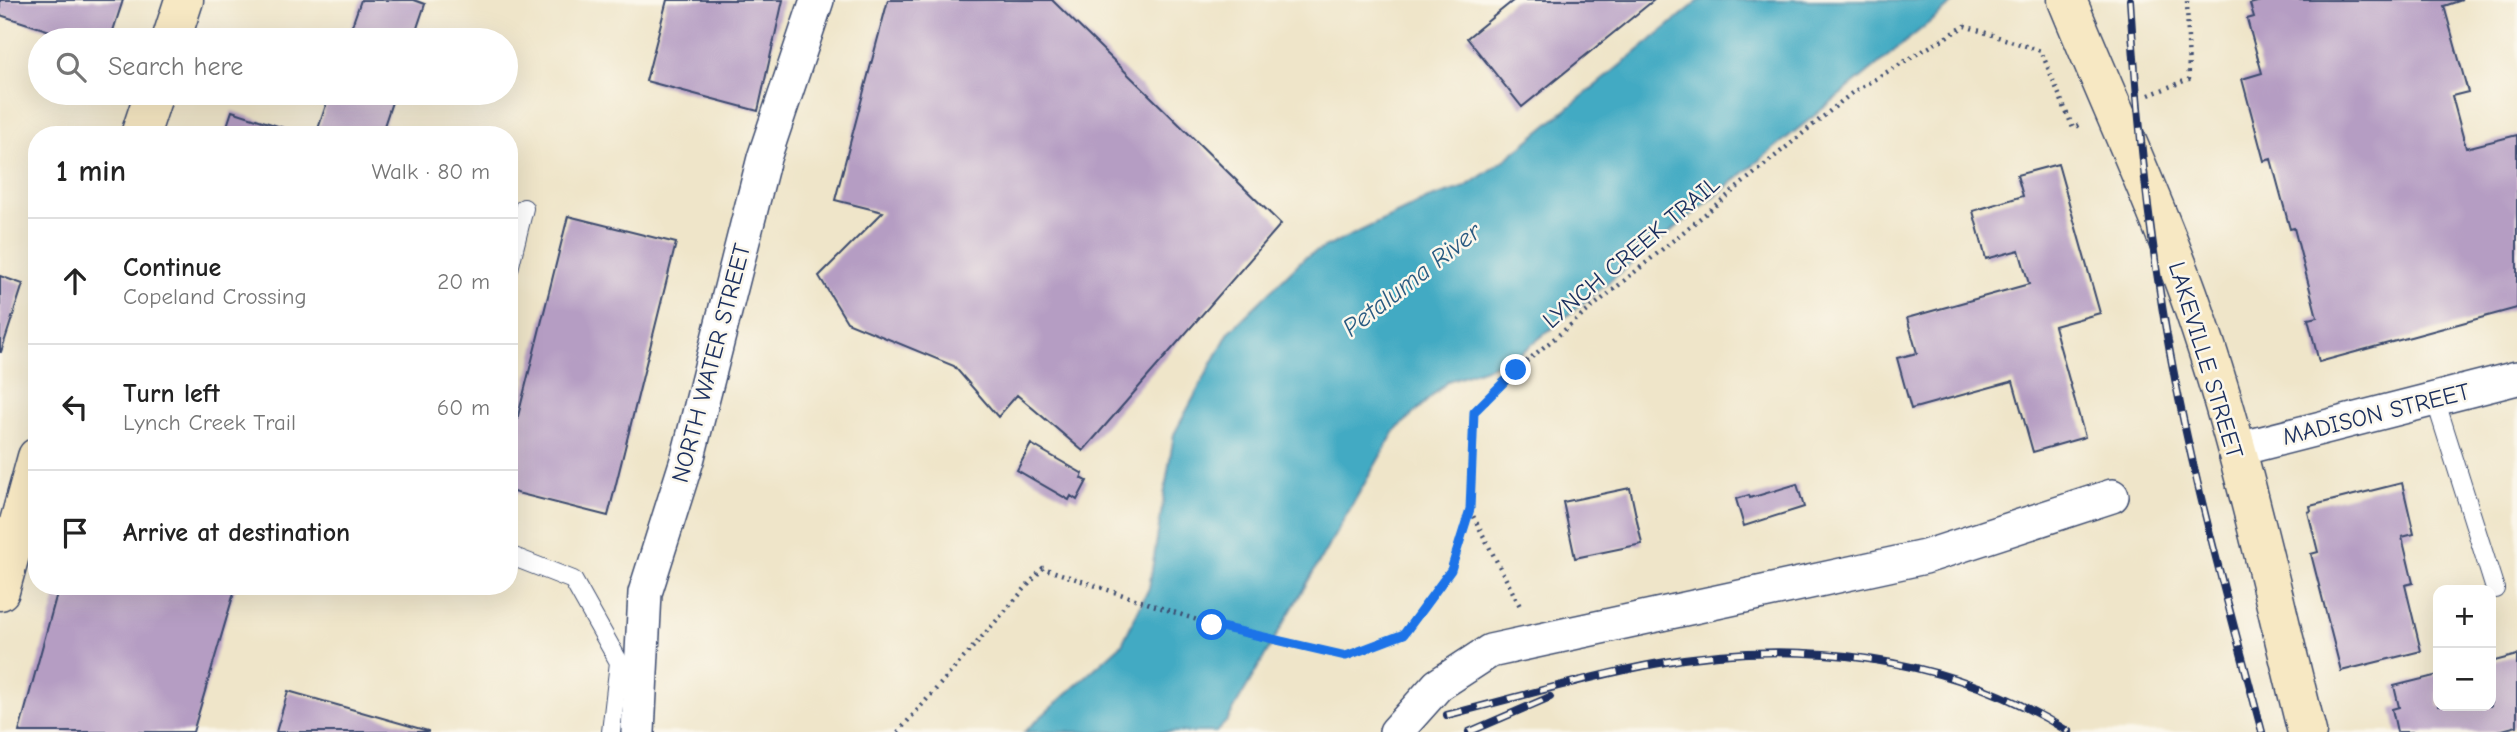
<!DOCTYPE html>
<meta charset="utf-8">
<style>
body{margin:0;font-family:"Comic Neue",sans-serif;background:#f6f6f6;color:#222}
.controls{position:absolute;right:21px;bottom:21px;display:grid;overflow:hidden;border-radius:14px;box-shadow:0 7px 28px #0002}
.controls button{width:63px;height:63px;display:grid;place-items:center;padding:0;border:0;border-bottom:2px solid #e0e0e0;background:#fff;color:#222;font:35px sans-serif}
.stop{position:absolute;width:21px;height:21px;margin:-16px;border:5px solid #1a73e8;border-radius:50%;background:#fff}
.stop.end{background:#1a73e8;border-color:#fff;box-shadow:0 2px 7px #0008}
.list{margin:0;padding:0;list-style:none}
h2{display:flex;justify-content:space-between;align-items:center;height:91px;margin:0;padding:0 28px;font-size:30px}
h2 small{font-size:23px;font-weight:400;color:#767676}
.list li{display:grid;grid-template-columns:46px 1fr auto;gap:21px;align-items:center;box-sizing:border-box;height:126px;padding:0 28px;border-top:2px solid #e0e0e0}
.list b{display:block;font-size:26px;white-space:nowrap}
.list p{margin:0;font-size:23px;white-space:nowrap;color:#767676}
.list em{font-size:23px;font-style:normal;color:#767676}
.icon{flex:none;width:38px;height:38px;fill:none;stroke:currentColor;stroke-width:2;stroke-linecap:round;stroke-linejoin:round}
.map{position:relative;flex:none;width:2517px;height:732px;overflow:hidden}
.search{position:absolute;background:#fff;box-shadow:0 7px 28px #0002;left:28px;top:28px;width:490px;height:77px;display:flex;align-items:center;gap:18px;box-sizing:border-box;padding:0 24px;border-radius:38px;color:#767676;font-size:26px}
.panel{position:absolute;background:#fff;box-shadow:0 7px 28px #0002;left:28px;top:126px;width:490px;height:469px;border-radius:28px}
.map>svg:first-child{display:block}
</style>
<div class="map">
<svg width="2517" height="732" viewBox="0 0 2517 732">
<rect width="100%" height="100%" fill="#fbf7ec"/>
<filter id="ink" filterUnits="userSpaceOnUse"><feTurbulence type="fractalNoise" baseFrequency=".0143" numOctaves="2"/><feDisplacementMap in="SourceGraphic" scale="14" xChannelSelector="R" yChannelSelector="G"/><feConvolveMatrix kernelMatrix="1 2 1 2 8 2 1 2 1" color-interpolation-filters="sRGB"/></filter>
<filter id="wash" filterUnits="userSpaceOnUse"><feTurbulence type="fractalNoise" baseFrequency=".00686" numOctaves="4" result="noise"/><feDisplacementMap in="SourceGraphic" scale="28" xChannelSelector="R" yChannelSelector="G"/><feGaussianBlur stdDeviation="1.57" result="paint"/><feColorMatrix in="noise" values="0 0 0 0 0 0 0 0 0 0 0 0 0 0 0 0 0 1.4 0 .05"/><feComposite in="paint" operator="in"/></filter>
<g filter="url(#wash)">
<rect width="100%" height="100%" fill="#efe5c9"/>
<path fill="#43aac3" stroke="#2f6c90" stroke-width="2" d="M1700,0H1957L1515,358L1448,381L1395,431L1227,721L1216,732H1024L1122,644L1149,588L1174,434L1229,332L1305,257L1428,199L1465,187L1506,159Z"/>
<g id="blocks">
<path fill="#b59dc3" d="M0,0H123L110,40H78L0,15Z
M361,0H414L425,4L413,40H347Z
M667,0H783L758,111L646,81Z
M888,0H1052L1281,224L1083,451L1017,395L998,417L954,366L847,322L819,276L883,212L835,200Z
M1514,0H1654L1522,107L1467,38Z
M2264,0H2462L2444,6L2468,92L2452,96L2466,148L2517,135V308L2319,362L2308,319L2317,317L2294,228L2290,229L2271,159L2264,161L2242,79L2262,73L2247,19L2254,17L2250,4Z
M330,93H395L381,135H316Z
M232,111L302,134L301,135H224Z
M2058,164L2100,313L2054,326L2085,437L2033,452L2013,381L1911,409L1897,358L1917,353L1907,318L2029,284L2019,250L1986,259L1973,211L2023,196L2017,175Z
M568,216L676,243L608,516L509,491V452Z
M0,276L23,284L1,352H0Z
M1031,444L1083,474L1081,478L1087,481L1077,500L1071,496L1069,500L1017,470Z
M2402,483L2414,534L2402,537L2413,583L2405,585L2421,651L2341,671L2311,554L2318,552L2308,512L2311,511L2310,506Z
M1797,484L1804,507L1744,526L1736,499L1749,495L1750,498Z
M1630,488L1642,544L1575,558L1563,502Z
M59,586H236L193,732H19Z
M2517,655V726L2495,732H2397L2392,709L2399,707L2394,686L2438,675V706H2491V662Z
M288,691L428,731V732H276Z"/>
</g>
</g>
<g filter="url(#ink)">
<use href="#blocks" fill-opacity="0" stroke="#3b4a6e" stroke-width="2"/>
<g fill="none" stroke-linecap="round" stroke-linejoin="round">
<defs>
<path id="service" d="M509,269L524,208
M2435,399L2495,589
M509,555L573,580L619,662L611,732"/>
<path id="minor" d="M2235,450L2517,378
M638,732L645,593L688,457L764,158L817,0
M1396,732L1438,685L1490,651L1925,557L2112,496"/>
<path id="secondary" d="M2067,0C2107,98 2152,194 2188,293C2239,435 2270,586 2307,732
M171,40L184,0
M140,135L154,93
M0,591L37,457"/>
</defs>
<use href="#service" stroke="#3b4a6e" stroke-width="20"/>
<use href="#minor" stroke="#3b4a6e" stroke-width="36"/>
<use href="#secondary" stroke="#3b4a6e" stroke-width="41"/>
<path stroke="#3b4a6e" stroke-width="4.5" stroke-dasharray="2 5" stroke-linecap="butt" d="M2149,95L2189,79L2187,0
M1470,510L1521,608
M898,732L1043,568L1212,625L1346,656L1404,634L1451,570L1470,509L1474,412L1516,370L1853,92L1965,26L2041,51L2073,128L2080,125"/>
<use href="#service" stroke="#fff" stroke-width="18"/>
<use href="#minor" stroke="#fff" stroke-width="33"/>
<use href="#secondary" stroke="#f7e8c3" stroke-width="38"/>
<defs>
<path id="rail" d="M2130,0C2136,96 2144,191 2159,286C2181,437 2223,585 2262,732
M1447,715C1516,698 1584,677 1654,664C1795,638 1947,654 2069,732
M1469,732L1550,697"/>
</defs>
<use href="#rail" stroke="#1b2f5e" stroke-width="8"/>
<use href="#rail" stroke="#fbf7ec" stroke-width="5" stroke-dasharray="16" stroke-linecap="butt"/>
</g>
</g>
<g fill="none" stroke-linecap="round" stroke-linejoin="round" filter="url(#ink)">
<path stroke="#1a73e8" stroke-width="9" d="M1212,625L1346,656L1404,634L1451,570L1470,509L1474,412L1516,370"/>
</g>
<g text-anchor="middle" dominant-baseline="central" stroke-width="5" stroke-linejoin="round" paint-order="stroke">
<g font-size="24" fill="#1b2f5e" stroke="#fbf7ec">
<text transform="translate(1631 252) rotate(-40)">LYNCH CREEK TRAIL</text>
<text transform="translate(2206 360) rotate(73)">LAKEVILLE STREET</text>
<text transform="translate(711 363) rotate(-75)">NORTH WATER STREET</text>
<text transform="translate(2376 414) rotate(-14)">MADISON STREET</text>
</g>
<g font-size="26" font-style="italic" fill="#295a81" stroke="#fbf7ec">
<text transform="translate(1412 280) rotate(-38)">Petaluma River</text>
</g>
</g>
</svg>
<div class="controls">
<button>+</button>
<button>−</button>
</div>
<div class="stop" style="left:1212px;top:625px"></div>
<div class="stop end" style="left:1516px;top:370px"></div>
<div class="search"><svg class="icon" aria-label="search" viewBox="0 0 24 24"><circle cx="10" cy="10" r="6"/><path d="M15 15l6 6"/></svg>Search here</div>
<section class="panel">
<h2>1 min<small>Walk · 80 m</small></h2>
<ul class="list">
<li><svg class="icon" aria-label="ahead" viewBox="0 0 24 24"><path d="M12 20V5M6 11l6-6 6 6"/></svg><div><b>Continue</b><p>Copeland Crossing</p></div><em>20 m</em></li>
<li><svg class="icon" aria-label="left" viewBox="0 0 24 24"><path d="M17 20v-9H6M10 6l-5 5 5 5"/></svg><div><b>Turn left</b><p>Lynch Creek Trail</p></div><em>60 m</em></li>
<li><svg class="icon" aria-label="arrive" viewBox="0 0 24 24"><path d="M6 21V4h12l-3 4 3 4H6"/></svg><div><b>Arrive at destination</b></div></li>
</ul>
</section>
</div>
